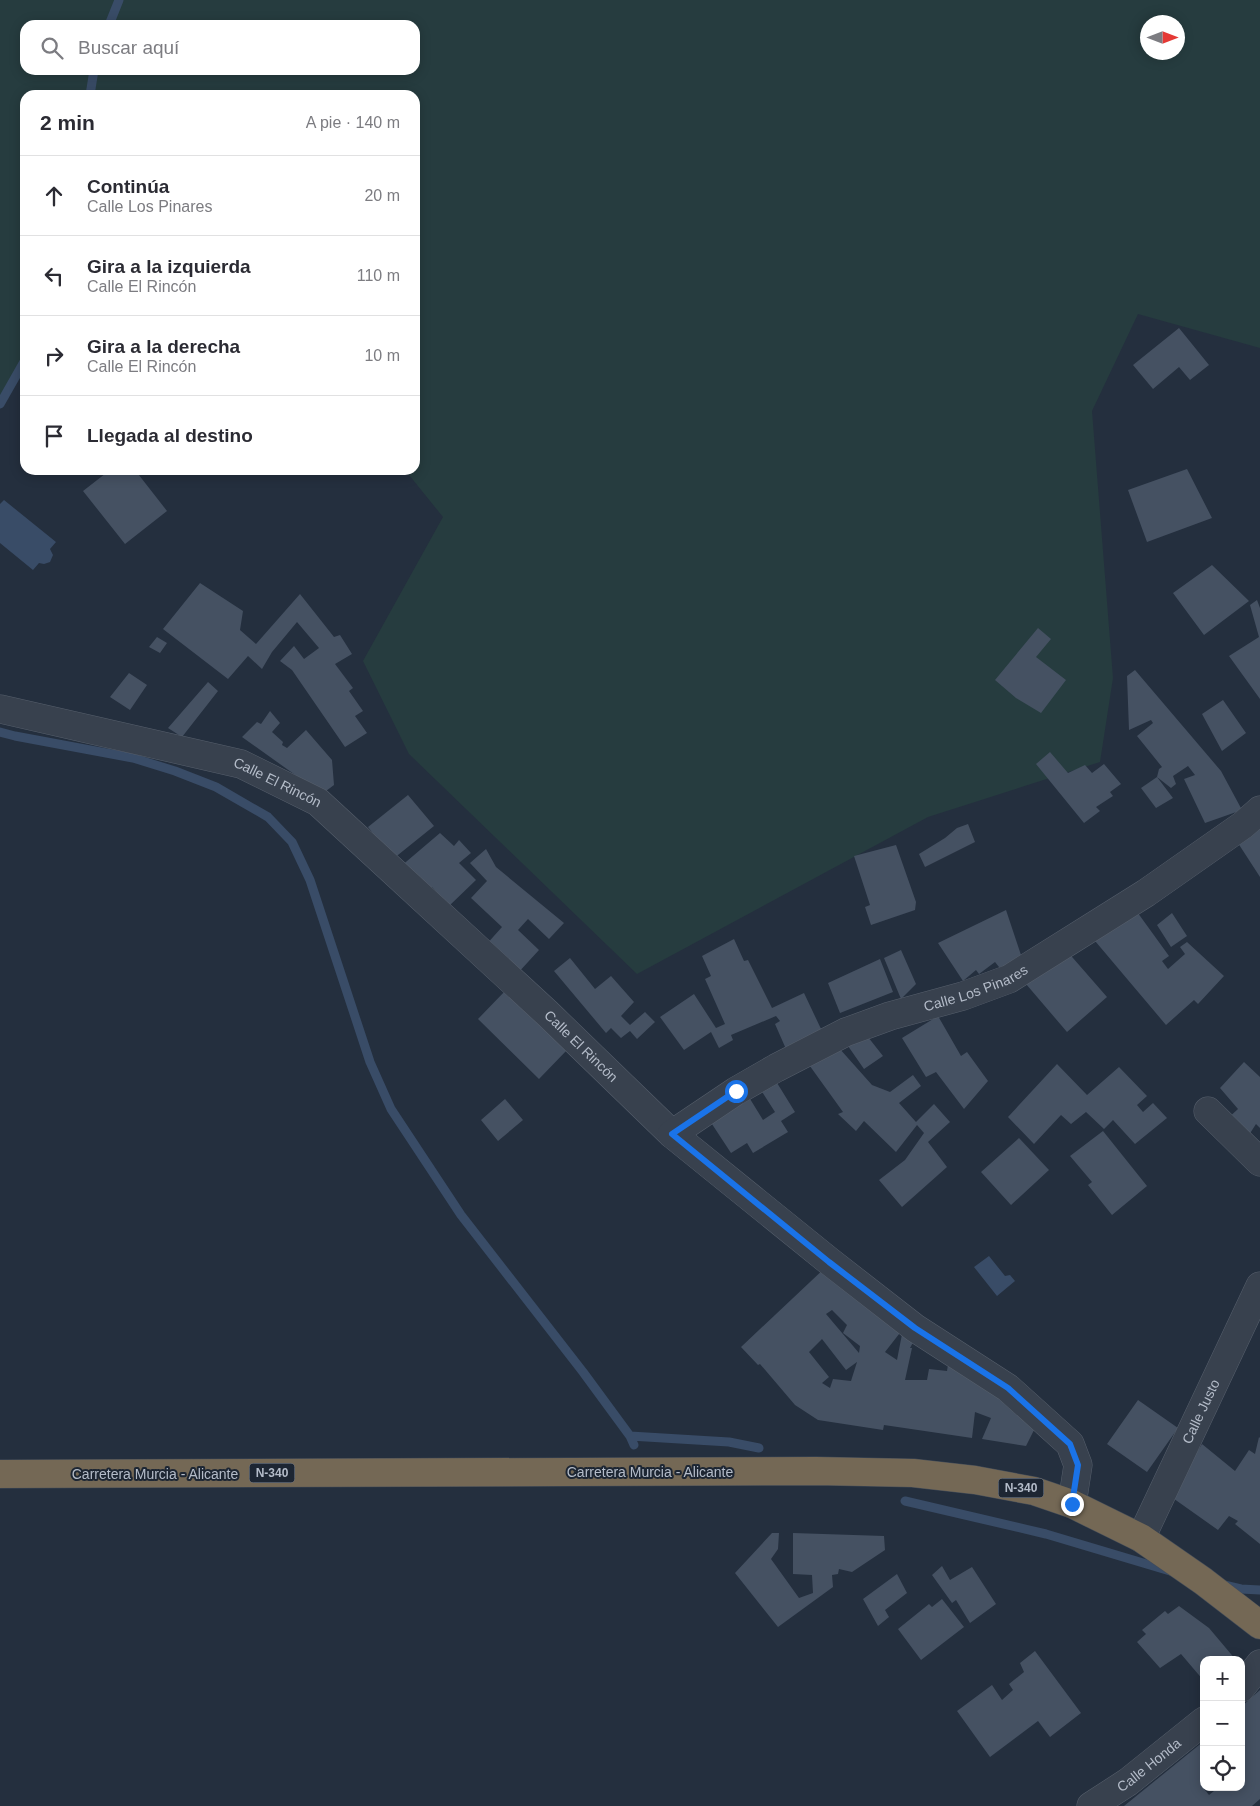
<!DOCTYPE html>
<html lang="es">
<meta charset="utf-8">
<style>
body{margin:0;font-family:Arial,sans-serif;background:#f2f2f3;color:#2b2b33}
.controls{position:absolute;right:15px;bottom:15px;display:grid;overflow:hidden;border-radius:10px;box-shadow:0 2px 12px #0003}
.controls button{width:45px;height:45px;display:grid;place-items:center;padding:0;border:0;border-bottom:1px solid #e1e1e2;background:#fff;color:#2b2b33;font:25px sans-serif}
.compass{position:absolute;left:1140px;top:15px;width:45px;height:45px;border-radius:50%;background:#fff;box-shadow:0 2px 12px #0003;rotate:90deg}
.stop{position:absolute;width:15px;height:15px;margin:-11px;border:4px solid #1a73e8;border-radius:50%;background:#fff}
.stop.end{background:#1a73e8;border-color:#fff;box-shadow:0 1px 5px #0008}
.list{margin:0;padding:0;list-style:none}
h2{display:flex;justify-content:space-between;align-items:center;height:65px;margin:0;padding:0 20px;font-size:21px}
h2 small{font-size:16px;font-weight:400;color:#7c7c81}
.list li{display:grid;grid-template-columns:32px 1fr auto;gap:15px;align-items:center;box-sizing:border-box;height:80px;padding:0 20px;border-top:1px solid #e1e1e2}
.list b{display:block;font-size:19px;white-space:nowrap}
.list p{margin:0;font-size:16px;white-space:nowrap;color:#7c7c81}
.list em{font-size:16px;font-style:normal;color:#7c7c81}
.icon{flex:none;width:28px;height:28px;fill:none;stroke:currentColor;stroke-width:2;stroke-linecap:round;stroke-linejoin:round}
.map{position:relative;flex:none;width:1260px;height:1806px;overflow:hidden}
.search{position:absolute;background:#fff;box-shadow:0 2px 12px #0003;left:20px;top:20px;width:400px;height:55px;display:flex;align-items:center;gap:12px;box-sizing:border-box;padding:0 18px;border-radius:15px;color:#7c7c81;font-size:19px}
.panel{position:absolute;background:#fff;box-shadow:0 2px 12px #0003;left:20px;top:90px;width:400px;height:385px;border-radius:15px}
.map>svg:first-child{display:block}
</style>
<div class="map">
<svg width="1260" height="1806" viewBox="0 0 1260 1806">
<rect width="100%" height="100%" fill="#242f3e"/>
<path fill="#263c3f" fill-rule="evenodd" d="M0,0H1260V348L1138,314L1092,411L1113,678L1100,762L928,817L637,974L409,754L363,661L443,517L405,470H415V95H25V365L0,403ZM1148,22H1178V52H1148ZM25,25H415V70H25Z"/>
<path fill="#394c67" d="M4,500L56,542L50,549L53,555L50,562L44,564L39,563L33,570L0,543V504Z
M989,1256L1005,1276L1010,1275L1015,1281L997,1296L974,1267Z"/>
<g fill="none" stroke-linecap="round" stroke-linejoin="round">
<path stroke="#394c67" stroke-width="9" d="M109,25L119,0
M90,95L94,70
M0,404L25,360
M0,732L15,736L133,758L175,771L216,787L268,817L292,842L310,880L370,1062L391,1109L461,1215L583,1372L630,1436L634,1445
M630,1436L729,1442L759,1448
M905,1501L1046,1534L1170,1571
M1224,1585L1241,1589L1260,1590"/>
</g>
<path fill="#455162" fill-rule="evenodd" d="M1179,328L1209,365L1190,380L1179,367L1153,389L1133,365Z
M1187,469L1212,518L1147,542L1128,490Z
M110,470H135L167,511L125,544L83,491Z
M1212,565L1249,601L1204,635L1173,593Z
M200,583L243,611L240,630L256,644L300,594L334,637L340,635L352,654L335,664L353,688L349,691L363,711L355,716L367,733L345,747L292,670L280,661L294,646L304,659L319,648L297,622L272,652L262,669L248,656L228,679L163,629Z
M1257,600L1260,608V699L1229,656L1259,637L1250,605Z
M1038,628L1051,639L1036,657L1066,680L1041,713L1016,698L995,680Z
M157,637L167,643L160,653L149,647Z
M1135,670L1221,771L1242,810L1205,823L1184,779L1195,775L1188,766L1173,776L1176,784L1171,788L1157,777L1173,798L1156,808L1141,788L1157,777L1159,769L1162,767L1137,736L1153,723L1151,720L1129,730L1127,676Z
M129,673L147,685L130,710L110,697Z
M208,682L218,691L182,737L168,728Z
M1223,700L1246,733L1222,751L1202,714Z
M270,711L280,723L272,732L283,742L282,745L287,748L306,730L332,760L334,785L322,794L242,737L257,722L261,724Z
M1050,752L1068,773L1085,765L1092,773L1104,764L1121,784L1110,792L1113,796L1096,807L1100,811L1084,823L1036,764Z
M408,795L434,826L393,859L368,827Z
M968,824L975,842L925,867L919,854L945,838L957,828Z
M1260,825V877L1236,840Z
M440,833L454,846L459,840L471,853L459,863L476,880L449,906L432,887L427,891L400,867Z
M896,845L916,902L915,910L871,925L865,907L870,905L854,856Z
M486,849L496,867L564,923L549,939L528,919L518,930L539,950L517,974L485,946L502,927L471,898L487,881L470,863Z
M1135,909L1169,956L1162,961L1168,969L1185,954L1180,947L1187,942L1224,976L1198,1004L1194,1000L1166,1025L1090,935Z
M1006,910L1022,958L1003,972L995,962L979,974L976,970L963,981L938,943Z
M1172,913L1187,936L1171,947L1157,925Z
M734,939L744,961L748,960L772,1008L804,993L822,1031L786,1049L775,1024L780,1021L776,1016L731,1035L733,1040L719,1048L711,1032L684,1050L660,1017L694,994L716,1028L725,1024L705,979L711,976L702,956Z
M901,950L916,984L901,999L884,958Z
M1066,950L1107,997L1067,1032L1026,984Z
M570,958L595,989L611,976L634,1002L621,1016L630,1025L645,1012L655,1022L637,1039L630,1031L621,1038L611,1028L606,1033L554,971Z
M880,959L893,992L840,1013L828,983Z
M506,990L567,1050L539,1079L478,1019Z
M938,1016L961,1056L967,1052L988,1081L964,1109L936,1072L926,1077L902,1038Z
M868,1037L883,1056L864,1069L848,1046Z
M839,1048L872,1085L890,1092L913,1075L921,1086L899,1103L916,1122L934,1104L950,1122L928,1142L947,1167L902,1207L879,1180L905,1160L924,1133L917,1125L896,1152L864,1121L856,1131L838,1114L843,1112L807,1062Z
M1244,1062L1260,1077V1128L1256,1124L1247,1138L1226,1120L1238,1109L1220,1088Z
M1057,1064L1087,1095L1119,1067L1147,1096L1137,1105L1143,1112L1153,1103L1167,1118L1135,1144L1113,1120L1104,1129L1086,1112L1071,1124L1061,1115L1034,1144L1008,1117Z
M774,1078L795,1112L781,1121L788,1132L753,1153L747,1143L731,1153L708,1118L747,1094L763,1120L775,1112L759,1087Z
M505,1099L523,1120L498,1141L481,1120Z
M1103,1131L1147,1186L1112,1215L1088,1185L1092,1182L1070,1156Z
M1019,1138L1049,1170L1011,1205L981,1172Z
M827,1266L918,1333L910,1348H912L905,1380H927L929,1369L947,1371L949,1358L1039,1420L1026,1446L982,1439L991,1418L975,1412L972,1438L884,1425L883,1430L818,1420L795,1405L760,1364L758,1365L741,1347ZM832,1310L847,1325L843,1333L860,1346L859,1353L826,1314ZM903,1329L897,1360L885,1352ZM822,1339L846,1370L857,1362L851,1381L833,1379L830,1388L822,1383L829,1377L809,1352Z
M1138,1400L1178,1428L1147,1472L1107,1444Z
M1259,1437L1260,1438V1544L1235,1524L1238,1521L1229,1516L1218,1530L1170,1496L1202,1444L1235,1471L1249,1450L1255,1454Z
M772,1533H779L778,1549L771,1559L799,1598L813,1593L812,1575L793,1574V1533L884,1536L885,1550L852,1572L839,1569L838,1574L832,1575L833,1587L778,1627L735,1573Z
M942,1566L950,1580L972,1567L996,1604L970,1623L956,1600L952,1603L932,1575Z
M897,1574L907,1593L885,1610L889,1617L878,1626L863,1599Z
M942,1599L964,1627L921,1660L898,1629L929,1604L932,1607Z
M1179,1606L1209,1628L1236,1660H1204V1681L1181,1654L1160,1668L1137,1642L1146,1634L1142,1630L1165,1611L1168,1614Z
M1035,1651L1081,1713L1050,1737L1038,1721L990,1757L957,1711L992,1685L1002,1700L1013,1690L1009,1684L1024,1672L1020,1663Z
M1260,1690V1799L1252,1806H1124L1204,1741V1782L1201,1785L1209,1795L1219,1787H1241V1707Z"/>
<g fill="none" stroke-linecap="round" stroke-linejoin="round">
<defs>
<g id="street">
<path id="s1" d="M0,709L241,764L318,802L547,1013L672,1134L829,1261L915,1328L1008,1388L1070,1444L1078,1465L1072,1504"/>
<path d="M1208,1111L1260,1162"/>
<path id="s2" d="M672,1134L736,1091L776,1068L846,1032L890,1016L963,996L1009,979L1146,893L1243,825L1260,810"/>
<path id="s3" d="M1141,1538L1260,1286"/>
<path d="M1241,1688L1260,1664"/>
<path id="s4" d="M1091,1806L1128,1782L1204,1721"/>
</g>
<path id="highway" d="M0,1474L816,1471L913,1473L975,1480L1034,1491L1072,1504L1141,1538L1203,1581L1260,1625"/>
</defs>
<use href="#street" stroke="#565f6c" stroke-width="29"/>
<use href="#highway" stroke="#434c59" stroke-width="29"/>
<use href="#street" stroke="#38414e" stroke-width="28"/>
<use href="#highway" stroke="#746855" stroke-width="28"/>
</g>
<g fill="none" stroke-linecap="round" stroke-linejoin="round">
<path stroke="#1a73e8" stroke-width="6" d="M736,1091L672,1134L829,1262L915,1328L1008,1388L1070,1444L1078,1465L1072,1504"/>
</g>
<g text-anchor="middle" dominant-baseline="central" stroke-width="4" stroke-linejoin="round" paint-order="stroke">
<g fill="#1d2633" stroke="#878f9c" stroke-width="1">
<rect x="249.5" y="1463.5" width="45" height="19" rx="4"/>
<rect x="998.5" y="1478.5" width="45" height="19" rx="4"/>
</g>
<g font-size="12" font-weight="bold" fill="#b4bcc9">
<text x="272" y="1473">N-340</text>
<text x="1021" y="1488">N-340</text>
</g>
<g font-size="14" fill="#b4bcc9" stroke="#1d2633">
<text stroke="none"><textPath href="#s1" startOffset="288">Calle El Rincón</textPath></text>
<text stroke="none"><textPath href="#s2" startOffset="339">Calle Los Pinares</textPath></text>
<text stroke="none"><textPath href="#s1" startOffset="692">Calle El Rincón</textPath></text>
<text stroke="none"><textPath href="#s3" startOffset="140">Calle Justo</textPath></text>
<text x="650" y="1472">Carretera Murcia - Alicante</text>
<text x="155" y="1474">Carretera Murcia - Alicante</text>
<text stroke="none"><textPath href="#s4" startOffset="71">Calle Honda</textPath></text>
</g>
</g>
</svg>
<div class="controls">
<button>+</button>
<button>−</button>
<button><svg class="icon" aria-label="locate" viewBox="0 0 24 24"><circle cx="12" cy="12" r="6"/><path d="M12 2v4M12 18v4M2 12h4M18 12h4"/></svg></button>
</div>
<svg class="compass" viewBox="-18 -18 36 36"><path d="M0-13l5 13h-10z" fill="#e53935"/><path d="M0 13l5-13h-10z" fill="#7c7c81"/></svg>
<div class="stop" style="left:736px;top:1091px"></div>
<div class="stop end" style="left:1072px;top:1504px"></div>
<div class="search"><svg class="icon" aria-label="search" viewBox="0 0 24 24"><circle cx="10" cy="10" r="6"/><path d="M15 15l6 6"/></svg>Buscar aquí</div>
<section class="panel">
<h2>2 min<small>A pie · 140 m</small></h2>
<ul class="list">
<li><svg class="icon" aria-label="ahead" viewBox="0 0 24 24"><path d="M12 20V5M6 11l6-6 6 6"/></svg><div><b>Continúa</b><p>Calle Los Pinares</p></div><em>20 m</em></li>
<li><svg class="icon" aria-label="left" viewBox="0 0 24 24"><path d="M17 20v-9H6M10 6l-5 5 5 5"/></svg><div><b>Gira a la izquierda</b><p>Calle El Rincón</p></div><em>110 m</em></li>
<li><svg class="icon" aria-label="right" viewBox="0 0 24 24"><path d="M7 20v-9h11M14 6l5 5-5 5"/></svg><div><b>Gira a la derecha</b><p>Calle El Rincón</p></div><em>10 m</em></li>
<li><svg class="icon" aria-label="arrive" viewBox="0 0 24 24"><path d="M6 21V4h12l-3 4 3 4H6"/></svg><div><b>Llegada al destino</b></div></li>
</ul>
</section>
</div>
